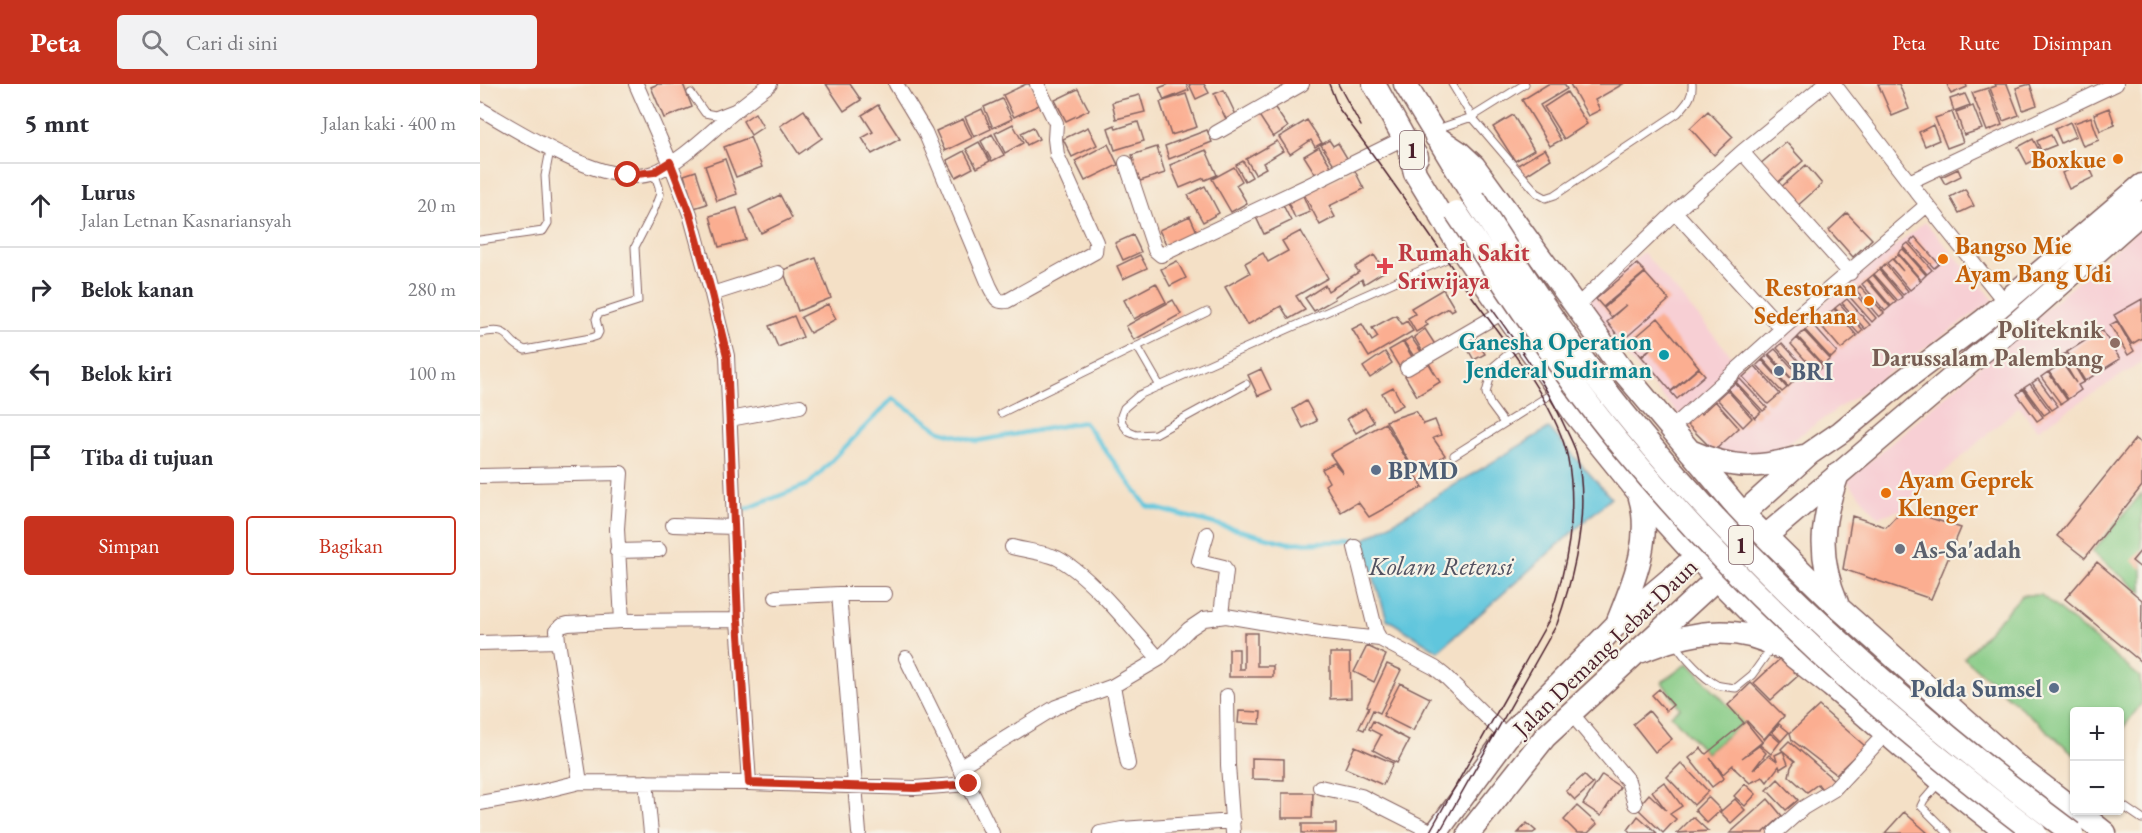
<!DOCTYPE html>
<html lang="id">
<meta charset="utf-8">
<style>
body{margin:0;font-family:"EB Garamond",serif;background:#f2f2f3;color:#2b2b33}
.controls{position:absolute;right:18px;bottom:18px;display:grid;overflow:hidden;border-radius:6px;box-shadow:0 2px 4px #0004}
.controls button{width:54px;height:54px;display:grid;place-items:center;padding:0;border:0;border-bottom:2px solid #e1e1e2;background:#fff;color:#2b2b33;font:30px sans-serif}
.stop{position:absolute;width:18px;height:18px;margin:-14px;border:4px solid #c8321e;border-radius:50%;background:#fff}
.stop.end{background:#c8321e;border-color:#fff;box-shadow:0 2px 6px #0008}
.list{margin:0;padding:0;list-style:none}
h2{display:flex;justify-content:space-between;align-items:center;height:78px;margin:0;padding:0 24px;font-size:26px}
h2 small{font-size:20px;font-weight:400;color:#7c7c81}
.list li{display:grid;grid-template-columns:39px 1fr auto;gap:18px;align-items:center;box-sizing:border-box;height:84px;padding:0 24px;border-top:2px solid #e1e1e2}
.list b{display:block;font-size:22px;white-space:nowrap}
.list p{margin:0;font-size:20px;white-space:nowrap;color:#7c7c81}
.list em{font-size:20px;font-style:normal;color:#7c7c81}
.actions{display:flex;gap:12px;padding:18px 24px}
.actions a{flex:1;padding:14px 0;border:2px solid #c8321e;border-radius:6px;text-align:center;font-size:21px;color:#c8321e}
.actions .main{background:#c8321e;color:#fff}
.icon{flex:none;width:33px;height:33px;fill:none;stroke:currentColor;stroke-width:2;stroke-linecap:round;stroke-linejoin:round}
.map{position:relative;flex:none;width:1662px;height:749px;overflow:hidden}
header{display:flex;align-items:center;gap:36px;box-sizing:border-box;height:84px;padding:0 30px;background:#c8321e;color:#fff}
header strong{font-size:28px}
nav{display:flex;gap:33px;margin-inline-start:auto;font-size:21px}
.search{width:420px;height:54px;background:#f2f2f3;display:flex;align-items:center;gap:15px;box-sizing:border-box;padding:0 21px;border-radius:6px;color:#7c7c81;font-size:22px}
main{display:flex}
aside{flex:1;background:#fff}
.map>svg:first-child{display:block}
</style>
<header>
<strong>Peta</strong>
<div class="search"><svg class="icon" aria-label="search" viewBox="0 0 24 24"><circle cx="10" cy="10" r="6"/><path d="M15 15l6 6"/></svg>Cari di sini</div>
<nav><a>Peta</a><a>Rute</a><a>Disimpan</a></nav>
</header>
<main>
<aside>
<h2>5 mnt<small>Jalan kaki · 400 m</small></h2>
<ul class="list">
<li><svg class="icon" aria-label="ahead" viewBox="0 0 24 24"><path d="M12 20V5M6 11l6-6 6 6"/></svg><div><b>Lurus</b><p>Jalan Letnan Kasnariansyah</p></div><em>20 m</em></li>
<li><svg class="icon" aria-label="right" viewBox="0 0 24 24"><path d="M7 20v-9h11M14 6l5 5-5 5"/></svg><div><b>Belok kanan</b></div><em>280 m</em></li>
<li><svg class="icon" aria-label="left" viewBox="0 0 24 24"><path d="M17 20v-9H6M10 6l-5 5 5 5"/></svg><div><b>Belok kiri</b></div><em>100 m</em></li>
<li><svg class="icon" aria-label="arrive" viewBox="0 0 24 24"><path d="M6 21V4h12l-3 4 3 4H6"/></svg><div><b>Tiba di tujuan</b></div></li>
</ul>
<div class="actions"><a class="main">Simpan</a><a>Bagikan</a></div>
</aside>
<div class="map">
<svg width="1662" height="749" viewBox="0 0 1662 749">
<rect width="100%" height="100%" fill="#f7f3e8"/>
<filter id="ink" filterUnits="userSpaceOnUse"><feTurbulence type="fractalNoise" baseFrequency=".0167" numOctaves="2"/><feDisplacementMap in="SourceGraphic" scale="12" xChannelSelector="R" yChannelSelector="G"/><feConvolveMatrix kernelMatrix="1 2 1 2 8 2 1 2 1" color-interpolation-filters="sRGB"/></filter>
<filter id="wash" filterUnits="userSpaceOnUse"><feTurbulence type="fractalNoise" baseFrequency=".008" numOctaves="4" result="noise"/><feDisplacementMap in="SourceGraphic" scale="24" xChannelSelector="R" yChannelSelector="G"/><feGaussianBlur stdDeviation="1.35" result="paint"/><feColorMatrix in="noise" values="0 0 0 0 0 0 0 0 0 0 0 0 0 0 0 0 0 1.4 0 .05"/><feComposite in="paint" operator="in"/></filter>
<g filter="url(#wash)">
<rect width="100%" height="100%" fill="#f4e0c6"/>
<path fill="#f7cfd4" d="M1445,138L1514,216L1294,369L1257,373L1232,369L1103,222L1163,168L1262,284Z
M1662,142V278L1557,346L1539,322L1423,425L1398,433L1367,397Z"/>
<path fill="#86cb85" stroke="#687558" stroke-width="1.5" d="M1662,409V509L1612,468Z
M1542,511H1561L1660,593L1662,619L1640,648V628H1594V670L1484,574Z
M1208,579L1264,638L1226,669L1191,631L1200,624L1182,598Z"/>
<path fill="#60c6dd" stroke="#557284" stroke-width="1.5" d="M1069,344L1131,414L958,567L907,535L882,457Z"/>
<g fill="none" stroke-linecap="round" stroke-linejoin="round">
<path stroke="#60c6dd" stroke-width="4.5" d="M266,425L329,400L413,314L460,347L497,357L604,338L667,422L808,459L882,457"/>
</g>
<g id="blocks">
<path fill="#fbae91" d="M178,0H203L212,23L184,34L171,3Z
M346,0H370L381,16L364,27Z
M546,0H551L561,20L534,33L523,11Z
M689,0H706L709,6L684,16L679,4Z
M709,0H724L729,9L716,15Z
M1068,0H1084L1087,5L1060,21L1081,56L1070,62L1042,16Z
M1090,0H1143L1115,16L1120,26L1108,32Z
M1398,0H1419L1429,25L1412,32Z
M1467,0H1486L1487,3L1471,10Z
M1515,0H1527L1539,31L1523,37L1510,4L1516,2Z
M1550,0L1557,21L1543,26L1536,4Z
M1508,4L1522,41L1507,47L1492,9Z
M598,5L609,26L586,37L575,16Z
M744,6L756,31L746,35L734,10Z
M1087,8L1107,40L1084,55L1064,23Z
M706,10L717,43L691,51L680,18Z
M1485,10L1490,21L1474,27L1470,15Z
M660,11L665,28L636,35L632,18Z
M522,15L532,35L513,44L504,23Z
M398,21L420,55L392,70L382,54L393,48L382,31Z
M793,21L808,43L793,53L778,30Z
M1493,22L1502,45L1484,51L1476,28Z
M1629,24L1635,41L1620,47L1614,30Z
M502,25L511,45L494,53L485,33Z
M324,26L342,54L319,70L300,42Z
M1228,27L1253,53L1234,71L1210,44Z
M1472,28L1483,58L1467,64L1455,34Z
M275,29L283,43L271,51L263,37Z
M1033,31L1054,66L1035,77L1013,43Z
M1611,33L1619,56L1603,62L1594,39Z
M483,35L492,54L465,67L456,47Z
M827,36L842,59L835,63L831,56L810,70L799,53Z
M658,38L664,57L635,66L628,44L635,41L636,45Z
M1590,38L1596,52L1581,59L1575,45Z
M533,40L543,59L525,69L515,49Z
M1453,41L1459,56L1445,62L1439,48Z
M553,43L559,55L547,61L541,49Z
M608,43L617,61L592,73L583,55Z
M727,46L732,58L689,75L685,62Z
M512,50L524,71L512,77L501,57Z
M1571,51L1576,61L1561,67L1557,57Z
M270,53L282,83L256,93L244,63Z
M1553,55L1562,72L1547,80L1538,63Z
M849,56L853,62L858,59L867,74L855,82L841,61Z
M797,57L803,67L783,79L786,84L775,90L766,75Z
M499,58L510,77L497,84L486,65Z
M1306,58L1323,77L1296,100L1279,81Z
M628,60L638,81L605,97L595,77Z
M677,63L685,89L660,97L657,89L652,90L648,78L654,77L652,71Z
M839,63L851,82L836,91L824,72Z
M1065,65L1071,75L1043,93L1036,82Z
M726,66L737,91L725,96L724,94L700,104L690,81Z
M484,67L493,84L476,93L467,76Z
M245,75L257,110L237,117L225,82Z
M763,77L772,93L765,97L756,81Z
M1607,78L1614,93L1589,105L1582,89Z
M1326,81L1342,100L1315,124L1299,105Z
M754,83L762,97L756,101L767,119L751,128L732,95Z
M874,85L884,105L849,122L855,133L840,141L824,110Z
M1478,85L1481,92L1465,100L1461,93Z
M216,87L227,120L214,124L204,91Z
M725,102L739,129L723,138L708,111Z
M1485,105L1494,122L1479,129L1470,113Z
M822,109L830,128L815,134L807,116Z
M300,111L312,134L281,149L269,126Z
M802,119L811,137L784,150L775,131Z
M257,124L266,156L239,163L230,132Z
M1367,129L1392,155L1373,173L1349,146Z
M710,132L717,148L687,162L679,146Z
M821,147L848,194L816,212L825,226L809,235L801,222L767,241L745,203L770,189L765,179L783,169L788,178L808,167L802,157Z
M653,151L661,168L643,176L635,159Z
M1435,153L1459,180L1454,184L1430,158Z
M1428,159L1452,186L1447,190L1423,163Z
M1423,165L1446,191L1441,196L1418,169Z
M660,171L667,184L643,195L637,182Z
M894,171L905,187L884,200L882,195L854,213L855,215L834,227L825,214L845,201L848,207L879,188L875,183Z
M1418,171L1441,197L1430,206L1407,179L1412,175L1423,187L1413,175Z
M336,174L351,214L318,227L303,186Z
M697,177L706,194L690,202L681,185Z
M1157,180L1165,188L1123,223L1116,215Z
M1405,180L1428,207L1423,211L1400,185Z
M1399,186L1422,213L1418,217L1394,190Z
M1165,189L1189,216L1142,257L1127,238L1146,221L1131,233L1124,224Z
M1393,191L1416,218L1411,222L1388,195Z
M1387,196L1410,223L1405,227L1382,200Z
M676,199L686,218L654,235L644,216Z
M1380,202L1404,229L1399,233L1376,206Z
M963,205L975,225L971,227L968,224L945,237L948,241L936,248L928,234L935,230L931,224Z
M1373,207L1396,234L1392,238L1368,211Z
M1367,215L1390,241L1385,245L1362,219Z
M1662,215V254L1652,260L1634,231Z
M693,216L701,230L654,256L646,242Z
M348,220L356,235L330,249L321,233Z
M1360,220L1383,246L1379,250L1355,224Z
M1354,225L1377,252L1361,265L1338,238Z
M916,231L922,240L927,237L933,247L889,273L872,245L882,240L892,257L898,253L892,244Z
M314,232L323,253L298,263L289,242Z
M1178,234L1219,283L1191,307L1162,273L1171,264L1161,272L1150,258Z
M1637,237L1654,267L1648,271L1630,241Z
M1332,240L1357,268L1351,274L1325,246Z
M945,245L956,262L944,270L934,253Z
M1622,246L1640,275L1605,297L1587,268Z
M1324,247L1350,275L1343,281L1318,253Z
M992,248L1005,270L994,276L982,255Z
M931,253L942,269L935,274L924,258Z
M1317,254L1343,282L1336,288L1311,260Z
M923,258L934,276L920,284L909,266Z
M1302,259L1327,286L1322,291L1297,264Z
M1295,265L1320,292L1314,297L1289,270Z
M905,268L912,279L890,294L883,283Z
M1587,269L1604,298L1598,301L1601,306L1588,315L1569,288L1582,279L1596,299L1580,272Z
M1288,271L1313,298L1308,303L1283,275Z
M1282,276L1307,304L1302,308L1277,281Z
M948,278L960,298L937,312L925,292Z
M1275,282L1300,310L1288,320L1263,293Z
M1219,284L1225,291L1197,315L1191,308Z
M781,285L791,306L778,312L768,291Z
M1568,288L1587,316L1581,320L1561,293Z
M1260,295L1287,324L1283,327L1256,298Z
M1558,295L1578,322L1572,326L1552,299Z
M1255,299L1281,328L1275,334L1248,305Z
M1550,300L1570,327L1564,331L1544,304Z
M913,303L923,321L912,327L902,309Z
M1543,305L1563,333L1557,337L1537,310Z
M1247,306L1272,334L1263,343L1237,315Z
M826,317L837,337L823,344L813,325Z
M1235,317L1259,344L1234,367L1204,337L1217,326L1221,330Z
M885,324L894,338L876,349L867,335Z
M936,327L944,340L955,336L961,351L953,354L965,371L937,391L906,337Z
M905,339L943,403L889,433L878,418L861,428L845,401L849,398L842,385L854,379L863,389L850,370Z
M1655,355L1662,360V402L1605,474L1577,452Z
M1423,425L1481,444L1451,515L1363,485L1372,432L1406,443Z
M1662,465V485L1652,477Z
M1617,478L1662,516L1661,578L1585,515Z
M764,549H777V582H793V593H749V565H759V585H764Z
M887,562L906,571L894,598L874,588Z
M850,569H870L871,614L850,615Z
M1301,574L1320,590L1291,616L1274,599Z
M907,580L921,586L900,629L893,626L884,646L879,644L889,623L887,622Z
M920,599L950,614L933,647L903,632Z
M1271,599L1304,632L1284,655L1267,637L1266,638L1282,658L1262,674L1279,662L1286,669L1273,686L1289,671L1297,677L1295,671L1303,667L1301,665L1309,657L1354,696L1344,708L1338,700L1327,708L1309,692L1311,683L1315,677L1303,667L1308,680L1300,685L1299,682L1287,698L1283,693L1270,699L1256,686L1253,681L1243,690L1230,674L1244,694L1232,703L1209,674L1221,664L1226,670L1264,639L1248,621Z
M1179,605L1193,621L1186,627L1172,611Z
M1339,622L1385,662L1356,690L1312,656L1310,649Z
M759,627L781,628L780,640L758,639Z
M1169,627L1192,655L1175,668L1153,640Z
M893,637L929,656L917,679L893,666L901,651L889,645Z
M1299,640L1309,648L1301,657L1292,648Z
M1290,649L1300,658L1291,670L1280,661Z
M875,662L913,679L903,701L865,684Z
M772,674L804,675V696L772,695Z
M1201,679L1228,707L1214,721L1187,693Z
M1104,691L1113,700L1095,716L1086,707Z
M1122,691L1140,703L1121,732L1103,720Z
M1298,695L1318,716L1306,726L1287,706Z
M1184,698L1202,722L1190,730L1196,735L1183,749L1157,724L1169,710L1186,726L1172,707Z
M1265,700L1276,710L1265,722L1254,712Z
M802,709H833L832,734H802Z
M1228,713L1241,726L1227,739L1215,726Z
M1255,715L1265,726L1251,739L1240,728Z
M1288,715L1302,732L1283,749H1250Z
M1097,722L1117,740L1108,749H1097L1084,736Z
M1424,728L1448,749H1405Z
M1158,732L1177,749H1151L1148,746Z
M1213,733L1228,747L1197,749Z
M1047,739L1056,747L1053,749H1038Z
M822,740H856V749H822Z"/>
</g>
</g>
<g filter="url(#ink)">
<use href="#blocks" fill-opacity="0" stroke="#866361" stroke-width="1.5"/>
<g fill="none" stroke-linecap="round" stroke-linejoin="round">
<defs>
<path id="service" d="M972,0L992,33L1057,109L1066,114L1075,111L1198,29C1207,19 1213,13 1212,0
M211,9L225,29L235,31L253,24
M957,45L992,33L1045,0
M0,156L63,147L68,139L65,92L70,66
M0,249C34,242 23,257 45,266L111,254L117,252L119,248L116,235L118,230L158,217L155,163L173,128L180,110L179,103L174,88
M657,262L680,302
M766,300L675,350L656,351L649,348L642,339L641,332L644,324L659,311L980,169
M521,329L727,228
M1024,339L1010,320L1006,309L1013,283L1033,266L1042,261
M974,371L1076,307
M1196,560C1203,572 1224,595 1237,601C1243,603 1250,603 1256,604L1272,591L1292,563
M1458,700L1444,716L1441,722L1468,749
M1640,720L1662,735"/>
<path id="minor" d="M156,0L190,78L210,130L232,210L247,272L258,536L269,699
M416,0L445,48L510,203C515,212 516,219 527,217L615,168L616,158L577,71L575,55L576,39L557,0
M1354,0L1429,98L1525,218
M0,25C39,47 128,106 173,89C199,79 226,52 247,34C261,22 276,11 290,0
M736,49L822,0
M1262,68L1370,189
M646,79L675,166L681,171L827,102L924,54
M1429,98L1636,0
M1195,128L1302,245
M232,210L298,189
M1096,223L1195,128L1262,68L1345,0
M927,284L1023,228
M250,335L320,322
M1192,344L1302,245L1447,121
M0,392L141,389L137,445L142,537
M193,441L254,443
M727,450L719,477L744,483L746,487L741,531
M532,463C546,467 564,468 577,474C612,492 652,545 679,575
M875,463L896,548L900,555L955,584L965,592L1027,653
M137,467L179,466
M359,510H405
M296,513L359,510L379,749
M78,557L100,698
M0,559L78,557L77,546L81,542L88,540L142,537L258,536
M426,574L512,749
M633,602L648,680
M747,612L748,681L753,749
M1091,629L1148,697L1155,720
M479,683L576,623L633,602L679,575L709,545L724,535L746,532L845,549L900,555
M166,698L171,749
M840,703L881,712L954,749
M0,719L51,710L100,698L269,699L435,704L489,700
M620,749L642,745L753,737
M1295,749L1323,724L1353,706L1406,649"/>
<path id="trunk" d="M894,0L924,54L937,73
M925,0L994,114
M956,53L980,69L994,82L1146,291L1263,430L1359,524L1459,613L1537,682L1594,726
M928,60L935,89L983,168L1094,329L1158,408L1236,494L1314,573L1351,602L1464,699L1527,749
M1210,367C1253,386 1279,385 1323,372
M1274,462L1540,236L1662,128
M1357,519C1337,472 1341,437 1358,390
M1138,537C1154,497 1173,454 1159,410
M1162,567C1206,549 1254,538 1298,563
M1596,726L1625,749
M956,749L1027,653L1138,539L1202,485L1329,370L1361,348L1419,300L1504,236L1662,101
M989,749L1065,653L1247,485"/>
</defs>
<use href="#service" stroke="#866361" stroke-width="9"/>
<use href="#minor" stroke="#866361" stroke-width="16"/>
<use href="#trunk" stroke="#866361" stroke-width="25"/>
<use href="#service" stroke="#fff" stroke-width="7"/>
<use href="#minor" stroke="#fff" stroke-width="14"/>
<use href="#trunk" stroke="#fff" stroke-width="22"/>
<path stroke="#4a1f2b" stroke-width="1.5" d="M849,0L859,25C905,85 948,149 991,211C1024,257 1077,320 1088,375C1098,430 1087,484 1069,536L949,749
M858,0L881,42
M959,749L1077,540C1095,489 1110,426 1097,372C1095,362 1089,352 1085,343C1065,298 1040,264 1012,225"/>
<defs>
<path id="trunk-bridge" d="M994,114C1026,163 1057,214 1092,261C1226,446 1409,613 1592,749
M976,128C1031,210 1084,293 1147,368C1266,511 1407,637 1555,749"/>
</defs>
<use href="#trunk-bridge" stroke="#866361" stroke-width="25" stroke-linecap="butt"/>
<use href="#trunk-bridge" stroke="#fff" stroke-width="22"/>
</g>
</g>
<g fill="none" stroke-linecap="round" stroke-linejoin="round" filter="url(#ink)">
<path stroke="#c8321e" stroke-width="8" d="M148,91L174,88L190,78L210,130L232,210L247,272L258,536L269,699L435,704L489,700"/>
</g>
<g fill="#e8710a" stroke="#f7f3e8" stroke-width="2">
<circle cx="1638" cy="75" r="6"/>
<circle cx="1463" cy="175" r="6"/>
<circle cx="1389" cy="217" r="6"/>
<circle cx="1406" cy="409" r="6"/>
</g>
<path fill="#e0444e" stroke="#f7f3e8" stroke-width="2" d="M902 173h6v6h6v6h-6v6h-6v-6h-6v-6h6z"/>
<circle fill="#8d6e63" stroke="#f7f3e8" stroke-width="2" cx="1635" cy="259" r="6"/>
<circle fill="#0f9aa8" stroke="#f7f3e8" stroke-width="2" cx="1184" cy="271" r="6"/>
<g fill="#5c6f8a" stroke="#f7f3e8" stroke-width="2">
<circle cx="1299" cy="287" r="6"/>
<circle cx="896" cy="386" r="6"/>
<circle cx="1574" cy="604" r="6"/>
</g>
<circle fill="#6b7280" stroke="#f7f3e8" stroke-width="2" cx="1420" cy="465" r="6"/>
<g text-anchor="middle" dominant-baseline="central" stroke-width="4.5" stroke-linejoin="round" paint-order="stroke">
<g fill="#f7f3e8" stroke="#7e5f64" stroke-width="1.5">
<rect x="920" y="47" width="24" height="38" rx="4.5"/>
<rect x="1249" y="442" width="24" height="38" rx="4.5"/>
</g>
<g font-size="22" font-weight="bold" fill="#4a1f2b">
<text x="932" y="66">1</text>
<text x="1261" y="461">1</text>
</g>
<g font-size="24" font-weight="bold" fill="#c56008" stroke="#f7f3e8" text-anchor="end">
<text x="1626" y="75">Boxkue</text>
<text x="1475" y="161" text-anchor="start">Bangso Mie<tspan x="1475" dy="28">Ayam Bang Udi</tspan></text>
<text x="1377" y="203">Restoran<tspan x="1377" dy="28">Sederhana</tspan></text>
<text x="1418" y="395" text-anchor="start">Ayam Geprek<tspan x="1418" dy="28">Klenger</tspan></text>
</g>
<g font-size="24" font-weight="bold" fill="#be3a42" stroke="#f7f3e8" text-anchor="start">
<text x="918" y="168">Rumah Sakit<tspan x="918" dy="28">Sriwijaya</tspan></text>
</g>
<g font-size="24" font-weight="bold" fill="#785e54" stroke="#f7f3e8" text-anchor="end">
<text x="1623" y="245">Politeknik<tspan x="1623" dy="28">Darussalam Palembang</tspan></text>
</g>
<g font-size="24" font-weight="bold" fill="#0d838f" stroke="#f7f3e8" text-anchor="end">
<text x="1172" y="257">Ganesha Operation<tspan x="1172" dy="28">Jenderal Sudirman</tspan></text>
</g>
<g font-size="24" font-weight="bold" fill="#4e5e75" stroke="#f7f3e8" text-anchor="start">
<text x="1311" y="287">BRI</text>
<text x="908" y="386">BPMD</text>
<text x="1562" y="604" text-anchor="end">Polda Sumsel</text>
</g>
<g font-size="24" font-weight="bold" fill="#5b616d" stroke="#f7f3e8" text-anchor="start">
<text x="1432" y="465">As-Sa'adah</text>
</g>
<g font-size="24" fill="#4a1f2b" stroke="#f7f3e8">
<text transform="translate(1125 563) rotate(-44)">Jalan Demang Lebar Daun</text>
</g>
<g font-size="26" font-style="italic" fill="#515160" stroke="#f7f3e8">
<text x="961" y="482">Kolam Retensi</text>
</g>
</g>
</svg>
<div class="controls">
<button>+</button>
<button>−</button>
</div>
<div class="stop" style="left:148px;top:91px"></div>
<div class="stop end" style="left:489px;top:700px"></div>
</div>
</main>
